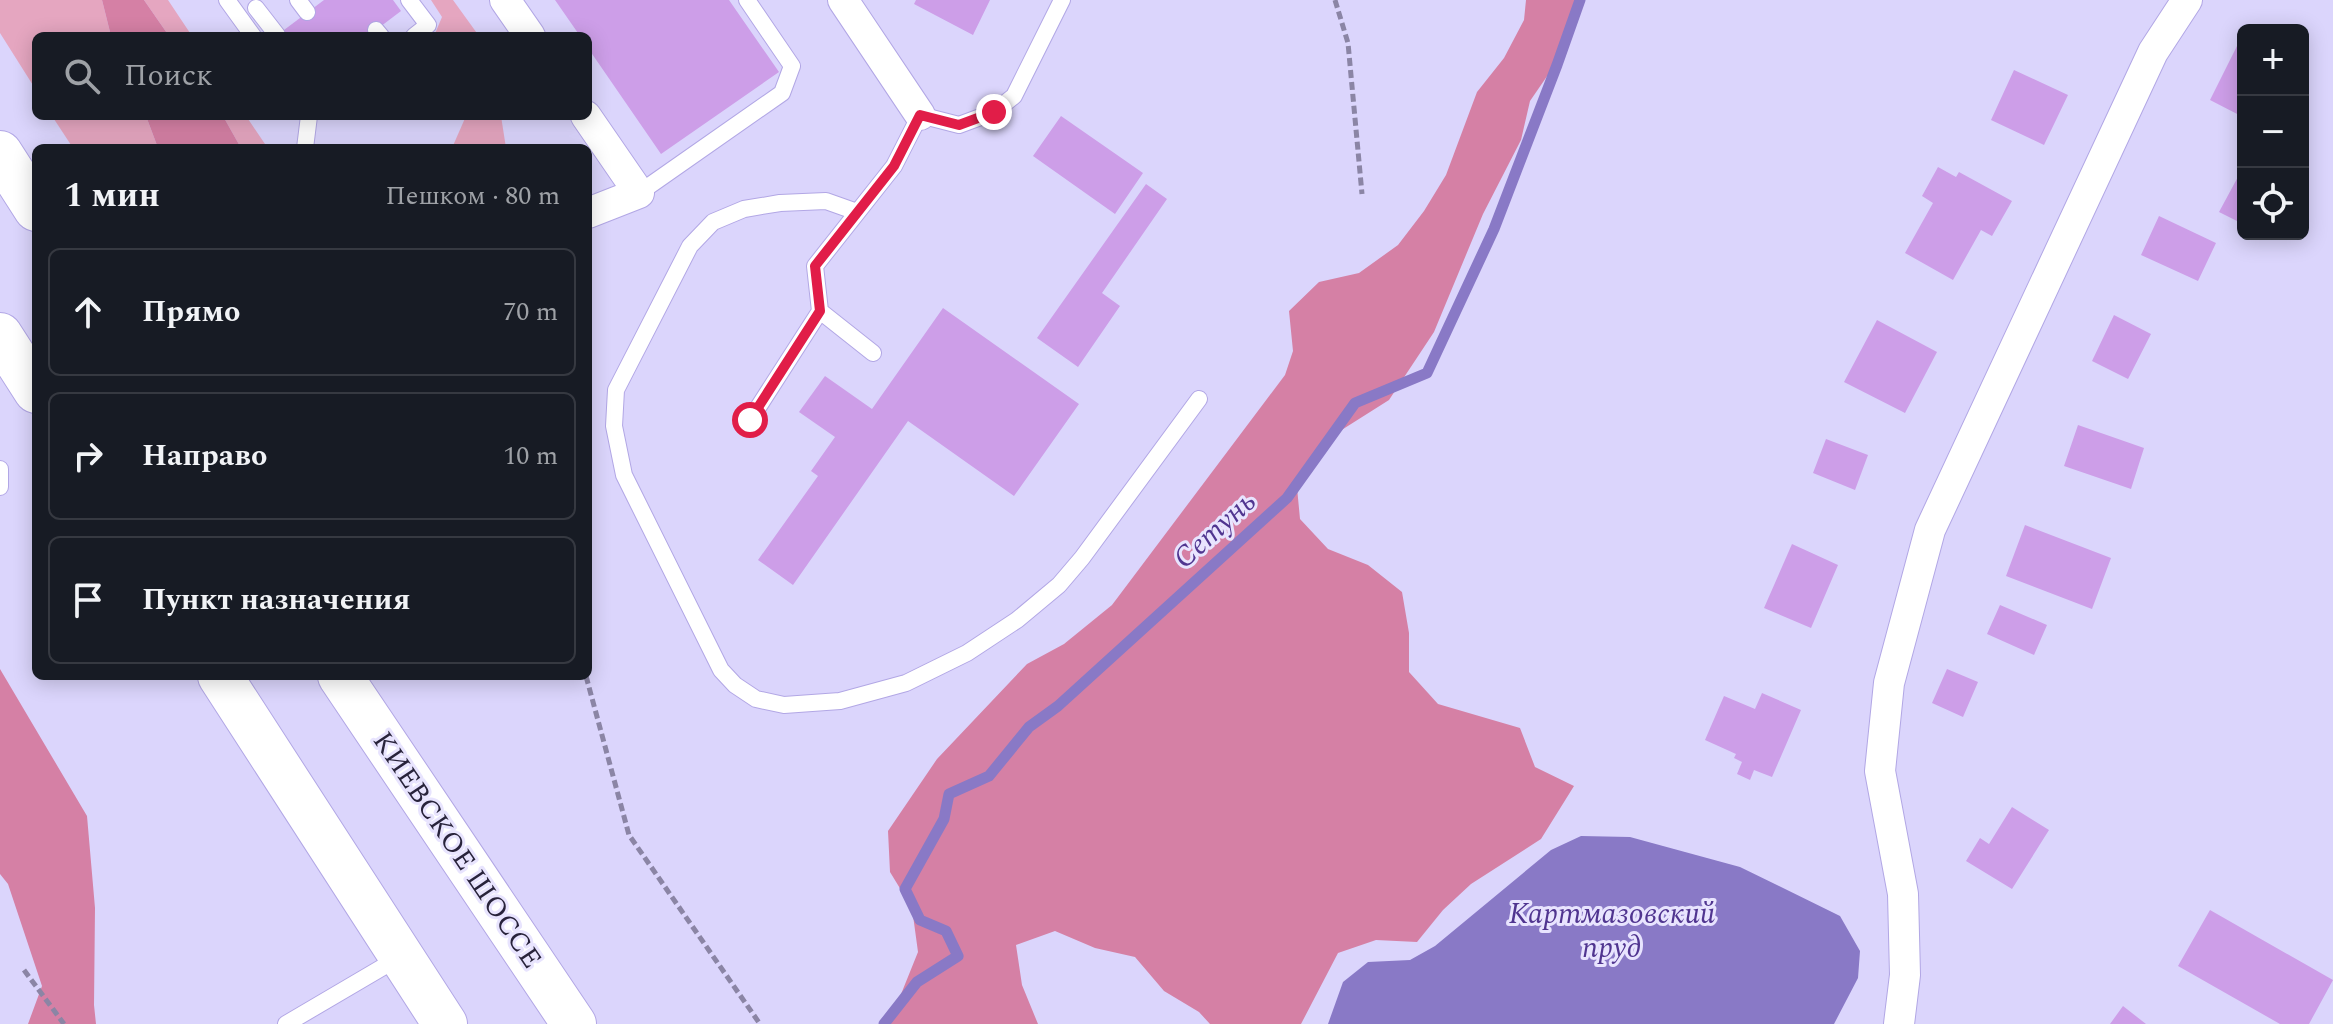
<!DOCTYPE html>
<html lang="ru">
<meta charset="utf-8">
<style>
body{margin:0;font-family:Spectral,serif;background:#20242c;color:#f1f3f6}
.controls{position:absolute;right:24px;top:24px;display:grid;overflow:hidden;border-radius:12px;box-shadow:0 4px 20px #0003}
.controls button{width:72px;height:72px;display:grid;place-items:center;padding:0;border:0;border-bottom:2px solid #363941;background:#171b24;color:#f1f3f6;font:40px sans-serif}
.stop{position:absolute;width:24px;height:24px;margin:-18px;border:6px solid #e11d48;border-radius:50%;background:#fff}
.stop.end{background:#e11d48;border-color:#fff;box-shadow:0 2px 8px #0008}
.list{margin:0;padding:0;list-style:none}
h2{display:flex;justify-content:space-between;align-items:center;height:104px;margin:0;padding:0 32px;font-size:34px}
h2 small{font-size:26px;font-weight:400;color:#9ea1a6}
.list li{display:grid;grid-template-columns:52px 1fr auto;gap:24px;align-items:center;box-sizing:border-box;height:128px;margin:0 16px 16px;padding:0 16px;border:2px solid #363941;border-radius:12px}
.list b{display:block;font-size:30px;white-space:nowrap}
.list em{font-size:26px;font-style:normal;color:#9ea1a6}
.icon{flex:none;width:44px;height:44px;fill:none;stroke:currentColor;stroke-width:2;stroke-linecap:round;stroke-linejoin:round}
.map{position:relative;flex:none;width:2333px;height:1024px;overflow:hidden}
.search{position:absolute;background:#171b24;box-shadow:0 4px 20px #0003;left:32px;top:32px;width:560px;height:88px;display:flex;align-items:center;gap:20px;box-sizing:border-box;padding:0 28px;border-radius:12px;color:#9ea1a6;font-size:30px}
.panel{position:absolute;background:#171b24;box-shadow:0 4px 20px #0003;left:32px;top:144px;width:560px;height:536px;border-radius:12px}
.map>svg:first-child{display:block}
</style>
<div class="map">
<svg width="2333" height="1024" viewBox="0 0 2333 1024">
<rect width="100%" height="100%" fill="#dbd5fc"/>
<path fill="#e5a6c0" d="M0,0H102L111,36H36V90L0,33Z
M144,0H168L192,36H169Z
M431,0H453L479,36H434L442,17Z
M52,116H146L158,148H73Z
M223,116H246L265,144V148H241Z
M466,116H501L506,148H452Z"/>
<path fill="#d580a5" d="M102,0H144L169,36H111Z
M1526,0H1580L1563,53L1530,101L1521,140L1483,214L1434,332L1389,400L1321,443L1296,477L1300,519L1328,549L1368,565L1402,592L1409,633V672L1438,704L1520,728L1535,767L1574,786L1541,839L1471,884L1443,910L1417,942L1376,940L1338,953L1301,1024H1210L1199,1012L1164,991L1135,957L1095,948L1055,931L1016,945L1022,985L1038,1024H889L918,952L912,908L890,872L888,831L937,759L1027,664L1064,644L1112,605L1285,375L1293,351L1289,311L1319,282L1359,273L1398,245L1424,211L1446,175L1477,92L1504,58L1524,20Z
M146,116H223L241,148H158Z
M0,669L87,816L95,908L94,1005L96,1024H28L42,986L8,884L0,874Z"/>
<path fill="#8979c6" d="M1581,836L1630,837L1740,867L1840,916L1860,951L1858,978L1834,1024H1328L1343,982L1368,962L1410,960L1435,946L1551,850Z"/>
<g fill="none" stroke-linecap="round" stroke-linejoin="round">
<path stroke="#8979c6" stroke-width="11" d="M884,1024L917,982L958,956L946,931L920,920L905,889L944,819L949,794L989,776L1029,727L1058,706L1287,498L1355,403L1427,373L1494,229L1557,65L1580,0"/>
</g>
<path fill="#cd9ee8" d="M324,0H393L401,11L368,36H276Z
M555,0H729L779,72L661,154L588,48V36H580Z
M916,0H990L973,35L914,4Z
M2238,44L2243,47V117L2210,100Z
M2014,70L2068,95L2044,145L1991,120Z
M1061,116L1143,173L1115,214L1033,156Z
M1938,167L1956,177L1959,172L2012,201L1992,236L1981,230L1953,280L1905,253L1933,203L1922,196Z
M2239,175L2243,177V224L2219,212Z
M1146,184L1167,199L1102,293L1120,306L1078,367L1037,338Z
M2159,216L2216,243L2198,281L2141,255Z
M943,308L1079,404L1014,496L908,421L793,585L758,560L818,476L811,471L835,437L799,412L825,376L872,409Z
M2114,315L2151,334L2128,379L2092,361Z
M1877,320L1937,352L1905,413L1844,382Z
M2078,425L2144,448L2131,489L2064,466Z
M1826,439L1868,455L1855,490L1813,473Z
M2025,525L2111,558L2092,609L2006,576Z
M1792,544L1838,565L1811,628L1764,608Z
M2000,605L2047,625L2034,655L1987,634Z
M1947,669L1978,682L1963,717L1932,703Z
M1762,693L1801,710L1772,777L1754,770L1750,780L1737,774L1742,762L1734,758L1736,754L1705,740L1724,696L1755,709Z
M2012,807L2049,830L2012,889L1966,861L1980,838L1989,844Z
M2210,910L2333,980L2309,1024H2280L2178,966Z
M2123,1006L2146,1024H2110Z"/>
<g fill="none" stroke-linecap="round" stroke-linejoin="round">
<defs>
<path id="service" d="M227,0L253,36
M298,0L307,12
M409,0L428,25L414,36
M256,8L277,35
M376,30L381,36
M305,148L309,116
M639,193L782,93L792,66L747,0
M857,212L826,201L780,203L744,209L713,222L690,246L616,390L614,426L624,475L721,670L735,685L756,699L784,705L840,701L906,683L967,653L1017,620L1059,585L1082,558L1199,399
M820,311L873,353
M750,420L820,311L815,266L894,166L920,115L959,125L994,112L1014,96L1062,0
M0,469V487
M286,1024L400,957"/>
<path id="minor" d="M505,0L530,36
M843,0L920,115
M586,116L639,193L588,213
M1899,1024L1905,975L1903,894L1880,771L1889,683L1930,530L2153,52L2187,0"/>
<path id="trunk" d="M0,153L36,209
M0,335L36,391
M220,676L445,1024
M340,676L574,1024"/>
</defs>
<use href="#service" stroke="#b2a7e5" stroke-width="18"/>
<use href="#minor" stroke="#b2a7e5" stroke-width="32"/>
<use href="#trunk" stroke="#b2a7e5" stroke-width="46"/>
<path stroke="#8b85a5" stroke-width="5" stroke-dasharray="8 4" stroke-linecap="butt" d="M1335,0L1348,43L1362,194
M586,676L629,835L760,1024
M24,970L64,1024"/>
<use href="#service" stroke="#fff" stroke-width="16"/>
<use href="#minor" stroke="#fff" stroke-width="30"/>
<use href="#trunk" stroke="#fff" stroke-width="44"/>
</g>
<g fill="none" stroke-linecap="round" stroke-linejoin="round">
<path stroke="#e11d48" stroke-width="10" d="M750,420L820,311L815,266L894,166L920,115L959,125L994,112"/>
</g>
<g text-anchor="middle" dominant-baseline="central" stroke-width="6" stroke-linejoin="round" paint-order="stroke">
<g font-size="28" fill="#28233b" stroke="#e8e4fe">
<text transform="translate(457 850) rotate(56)">КИЕВСКОЕ ШОССЕ</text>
</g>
<g font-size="30" font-style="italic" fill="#503590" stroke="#e8e4fe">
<text transform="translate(1215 530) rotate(-42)">Сетунь</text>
<text x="1612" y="914">Картмазовский<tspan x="1612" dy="34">пруд</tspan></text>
</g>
</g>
</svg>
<div class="controls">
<button>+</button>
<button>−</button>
<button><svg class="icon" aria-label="locate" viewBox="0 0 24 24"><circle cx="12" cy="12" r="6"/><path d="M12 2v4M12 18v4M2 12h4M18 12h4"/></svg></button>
</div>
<div class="stop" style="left:750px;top:420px"></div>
<div class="stop end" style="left:994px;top:112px"></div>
<div class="search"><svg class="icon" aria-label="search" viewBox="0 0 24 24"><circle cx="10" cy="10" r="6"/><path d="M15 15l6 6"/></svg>Поиск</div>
<section class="panel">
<h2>1 мин<small>Пешком · 80 m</small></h2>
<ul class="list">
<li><svg class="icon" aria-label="ahead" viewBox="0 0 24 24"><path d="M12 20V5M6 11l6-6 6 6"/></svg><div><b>Прямо</b></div><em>70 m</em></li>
<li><svg class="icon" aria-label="right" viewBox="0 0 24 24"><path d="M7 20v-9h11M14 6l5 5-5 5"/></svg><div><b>Направо</b></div><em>10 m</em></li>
<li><svg class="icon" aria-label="arrive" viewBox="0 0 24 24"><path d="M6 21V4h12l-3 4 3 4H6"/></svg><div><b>Пункт назначения</b></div></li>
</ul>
</section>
</div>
